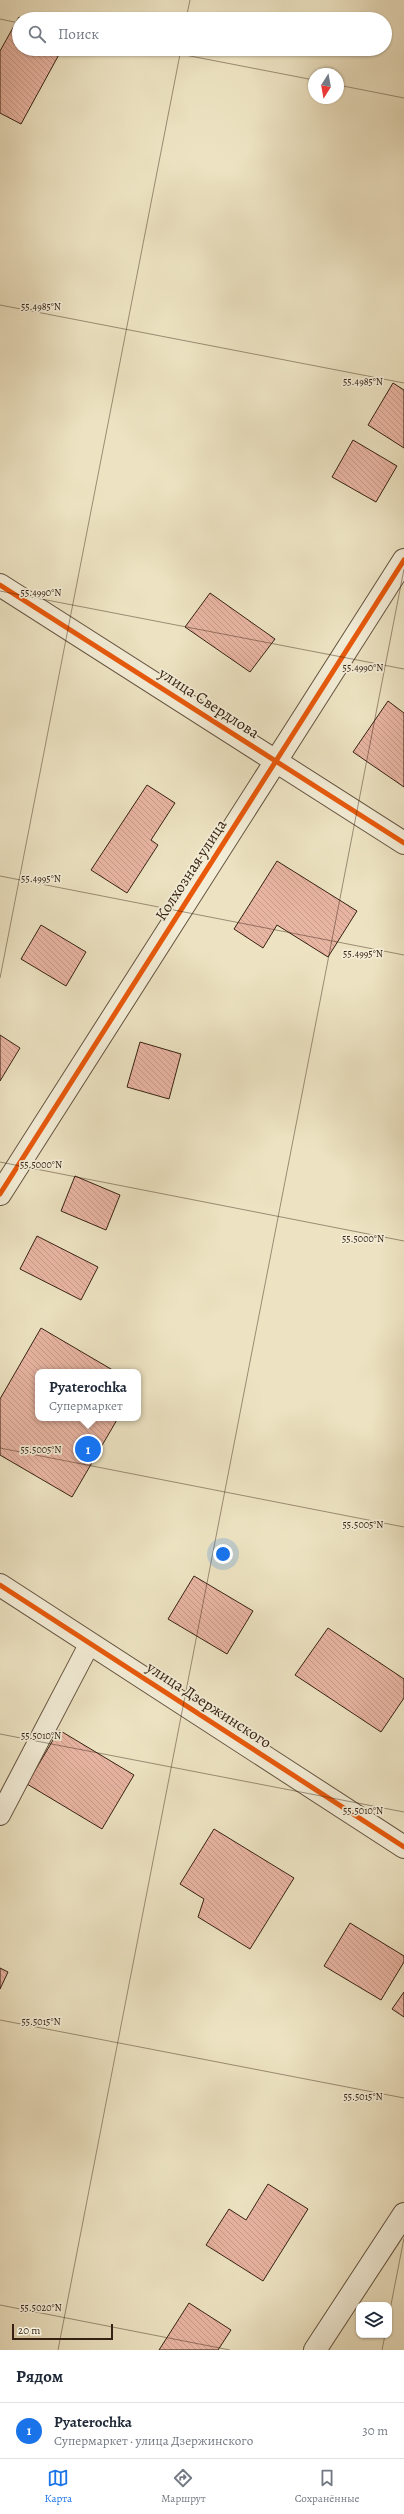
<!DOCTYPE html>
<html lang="ru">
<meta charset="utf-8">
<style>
body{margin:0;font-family:Alegreya,serif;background:#f2f2f3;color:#1f2937}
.controls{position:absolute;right:12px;bottom:12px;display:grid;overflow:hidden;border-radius:8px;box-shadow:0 1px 3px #0004}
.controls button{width:36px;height:36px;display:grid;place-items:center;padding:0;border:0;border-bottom:1px solid #e0e1e3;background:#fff;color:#1f2937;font:20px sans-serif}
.compass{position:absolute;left:308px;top:68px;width:36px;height:36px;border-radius:50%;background:#fff;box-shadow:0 1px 3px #0004;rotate:191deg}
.scale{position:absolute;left:12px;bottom:10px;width:101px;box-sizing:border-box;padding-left:4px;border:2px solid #362112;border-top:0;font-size:11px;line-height:14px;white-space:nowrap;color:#362112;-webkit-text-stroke:3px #f3edd7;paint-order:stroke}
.you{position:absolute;left:223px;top:1554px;width:14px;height:14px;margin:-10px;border:3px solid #fff;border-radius:50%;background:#1a73e8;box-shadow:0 0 0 6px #1a73e833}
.badge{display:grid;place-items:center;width:26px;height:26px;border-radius:50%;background:#1a73e8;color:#fff;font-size:13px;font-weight:700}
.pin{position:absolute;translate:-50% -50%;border:2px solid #fff;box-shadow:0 1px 4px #0006}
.popup{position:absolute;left:35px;top:1369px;width:106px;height:52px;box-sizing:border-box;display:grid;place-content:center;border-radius:8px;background:#fff;filter:drop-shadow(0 1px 3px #0005);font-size:13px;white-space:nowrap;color:#747a83}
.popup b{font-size:15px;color:#1f2937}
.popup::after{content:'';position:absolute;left:50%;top:100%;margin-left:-8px;border:8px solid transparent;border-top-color:#fff}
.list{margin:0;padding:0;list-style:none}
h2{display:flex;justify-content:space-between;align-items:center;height:52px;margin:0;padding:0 16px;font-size:17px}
h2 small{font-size:13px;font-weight:400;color:#747a83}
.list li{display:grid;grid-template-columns:26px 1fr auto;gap:12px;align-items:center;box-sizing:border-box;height:56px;padding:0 16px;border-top:1px solid #e0e1e3}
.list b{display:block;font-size:15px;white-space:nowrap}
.list p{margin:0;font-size:13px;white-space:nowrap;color:#747a83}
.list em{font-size:13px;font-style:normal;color:#747a83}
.icon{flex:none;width:22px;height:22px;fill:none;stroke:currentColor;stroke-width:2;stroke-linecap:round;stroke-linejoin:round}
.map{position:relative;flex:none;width:404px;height:2350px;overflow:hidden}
.search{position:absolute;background:#fff;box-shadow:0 1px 3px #0004;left:12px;right:12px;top:12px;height:44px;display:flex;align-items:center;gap:10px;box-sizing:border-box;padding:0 14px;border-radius:22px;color:#747a83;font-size:15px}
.sheet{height:108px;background:#fff}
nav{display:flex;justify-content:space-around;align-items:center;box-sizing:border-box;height:56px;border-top:1px solid #e0e1e3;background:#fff;font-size:11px;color:#747a83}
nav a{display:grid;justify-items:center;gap:2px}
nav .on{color:#1a73e8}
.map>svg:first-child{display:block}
</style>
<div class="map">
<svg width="404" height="2350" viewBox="0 0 404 2350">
<defs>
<pattern id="building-back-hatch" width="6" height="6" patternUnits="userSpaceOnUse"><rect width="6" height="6" fill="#e9b5a3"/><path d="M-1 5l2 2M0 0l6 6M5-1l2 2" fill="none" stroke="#c89b8b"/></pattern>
</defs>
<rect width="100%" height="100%" fill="#ede3c2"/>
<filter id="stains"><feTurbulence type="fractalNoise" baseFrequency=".005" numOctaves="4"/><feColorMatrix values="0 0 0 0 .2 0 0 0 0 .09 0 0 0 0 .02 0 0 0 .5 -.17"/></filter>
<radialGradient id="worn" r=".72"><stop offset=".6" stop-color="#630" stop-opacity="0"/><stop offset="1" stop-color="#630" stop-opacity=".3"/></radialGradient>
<path fill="url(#building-back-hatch)" stroke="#362112" d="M19,17L22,19H19V49H62L21,124L0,113V51Z
M393,383L404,390V448L368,425Z
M353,440L397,466L376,502L332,477Z
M210,593L275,639L250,672L185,627Z
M388,701L404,713V787L353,752Z
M147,785L175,803L151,840L158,845L127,893L91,870Z
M277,861L357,911L328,957L277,925L263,948L234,929Z
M41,925L86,952L66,986L21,959Z
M0,1035L20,1048L0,1081Z
M140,1042L181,1054L169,1099L127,1087Z
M75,1176L120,1195L106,1230L61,1211Z
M37,1236L98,1267L81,1300L20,1269Z
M41,1328L116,1372H38V1418H118L72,1497L0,1455V1399Z
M194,1576L253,1611L227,1654L168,1619Z
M328,1628L404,1679V1698L381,1732L295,1675Z
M59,1730L134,1775L102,1829L27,1784Z
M214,1829L294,1878L250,1949L198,1917L204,1899L180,1884Z
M350,1923L404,1956V1962L381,2000L324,1966Z
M0,1968L8,1972L0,1989Z
M404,1992V2017L392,2009Z
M268,2184L308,2209L263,2281L206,2245L229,2209L246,2220Z
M189,2303L231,2330L218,2350H159Z"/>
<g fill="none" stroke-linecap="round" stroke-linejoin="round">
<defs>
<path id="service" d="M0,1815L90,1643"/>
<path id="minor" d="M0,585L404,843
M0,1194L404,560
M315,2350L404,2214"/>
<path id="tertiary" d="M0,1585L404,1847"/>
</defs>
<use href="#service" stroke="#64523e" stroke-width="22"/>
<use href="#minor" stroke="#64523e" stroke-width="24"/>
<use href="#tertiary" stroke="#64523e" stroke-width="24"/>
<use href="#service" stroke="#f3edd7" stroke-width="20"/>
<use href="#minor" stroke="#f3edd7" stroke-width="22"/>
<use href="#tertiary" stroke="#f3edd7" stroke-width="22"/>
<defs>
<path id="cycleway" d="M0,585L404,843
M0,1194L404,560
M0,1585L404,1847"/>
</defs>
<use href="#cycleway" stroke="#f3edd7" stroke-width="8"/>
<use href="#cycleway" stroke="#e8590c" stroke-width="5"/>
</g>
<path fill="none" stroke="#362112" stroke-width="1" stroke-opacity="0.45" d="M0,19L19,23M186,19L190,0M154,49L314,80M338,85L404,98M0,305L404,383M0,591L404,669M0,876L404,955M0,978L181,49M0,1162L404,1241M0,1448L404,1527M0,1734L404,1812M0,2020L404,2098M0,2305L230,2350M389,2315L404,2238M58,2350L404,569M382,2350L385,2335"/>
<g text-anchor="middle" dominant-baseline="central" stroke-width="3.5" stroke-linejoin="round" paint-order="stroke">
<g font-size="16" fill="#362112" stroke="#f3edd7">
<text transform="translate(209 703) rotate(33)">улица Свердлова</text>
<text transform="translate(191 870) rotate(-57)">Колхозная улица</text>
<text transform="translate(209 1705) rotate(33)">улица Дзержинского</text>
</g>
</g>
<g font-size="10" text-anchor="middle" fill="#362112" stroke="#f3edd7" stroke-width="3.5" stroke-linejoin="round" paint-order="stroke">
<text x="41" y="310">55.4985°N</text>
<text x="363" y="385">55.4985°N</text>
<text x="41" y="596">55.4990°N</text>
<text x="363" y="671">55.4990°N</text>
<text x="41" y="882">55.4995°N</text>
<text x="363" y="957">55.4995°N</text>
<text x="41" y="1168">55.5000°N</text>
<text x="363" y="1242">55.5000°N</text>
<text x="41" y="1453">55.5005°N</text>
<text x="363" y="1528">55.5005°N</text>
<text x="41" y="1739">55.5010°N</text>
<text x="363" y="1814">55.5010°N</text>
<text x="41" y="2025">55.5015°N</text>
<text x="363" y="2100">55.5015°N</text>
<text x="41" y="2311">55.5020°N</text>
</g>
<rect width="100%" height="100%" filter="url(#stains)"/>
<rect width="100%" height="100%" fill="url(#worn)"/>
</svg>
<div class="controls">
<button><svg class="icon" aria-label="layers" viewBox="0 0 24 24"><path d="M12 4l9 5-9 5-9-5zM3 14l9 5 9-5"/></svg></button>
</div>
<svg class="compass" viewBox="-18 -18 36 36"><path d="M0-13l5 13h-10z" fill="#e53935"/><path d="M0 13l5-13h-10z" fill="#747a83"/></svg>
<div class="scale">20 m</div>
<div class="you"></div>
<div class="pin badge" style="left:88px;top:1449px">1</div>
<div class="popup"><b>Pyaterochka</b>Супермаркет</div>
<div class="search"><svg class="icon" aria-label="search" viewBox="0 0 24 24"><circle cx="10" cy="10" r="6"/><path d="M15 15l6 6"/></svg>Поиск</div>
</div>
<section class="sheet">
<h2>Рядом<small></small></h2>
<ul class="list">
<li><span class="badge">1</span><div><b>Pyaterochka</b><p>Супермаркет · улица Дзержинского</p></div><em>30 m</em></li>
</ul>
</section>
<nav>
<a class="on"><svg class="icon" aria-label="map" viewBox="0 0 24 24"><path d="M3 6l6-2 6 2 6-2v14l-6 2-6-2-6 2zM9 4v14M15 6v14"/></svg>Карта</a>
<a><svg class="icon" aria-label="directions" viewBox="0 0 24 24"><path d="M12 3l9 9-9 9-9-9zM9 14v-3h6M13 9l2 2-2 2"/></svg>Маршрут</a>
<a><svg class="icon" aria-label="saved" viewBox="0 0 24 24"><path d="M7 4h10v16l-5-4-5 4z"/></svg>Сохранённые</a>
</nav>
